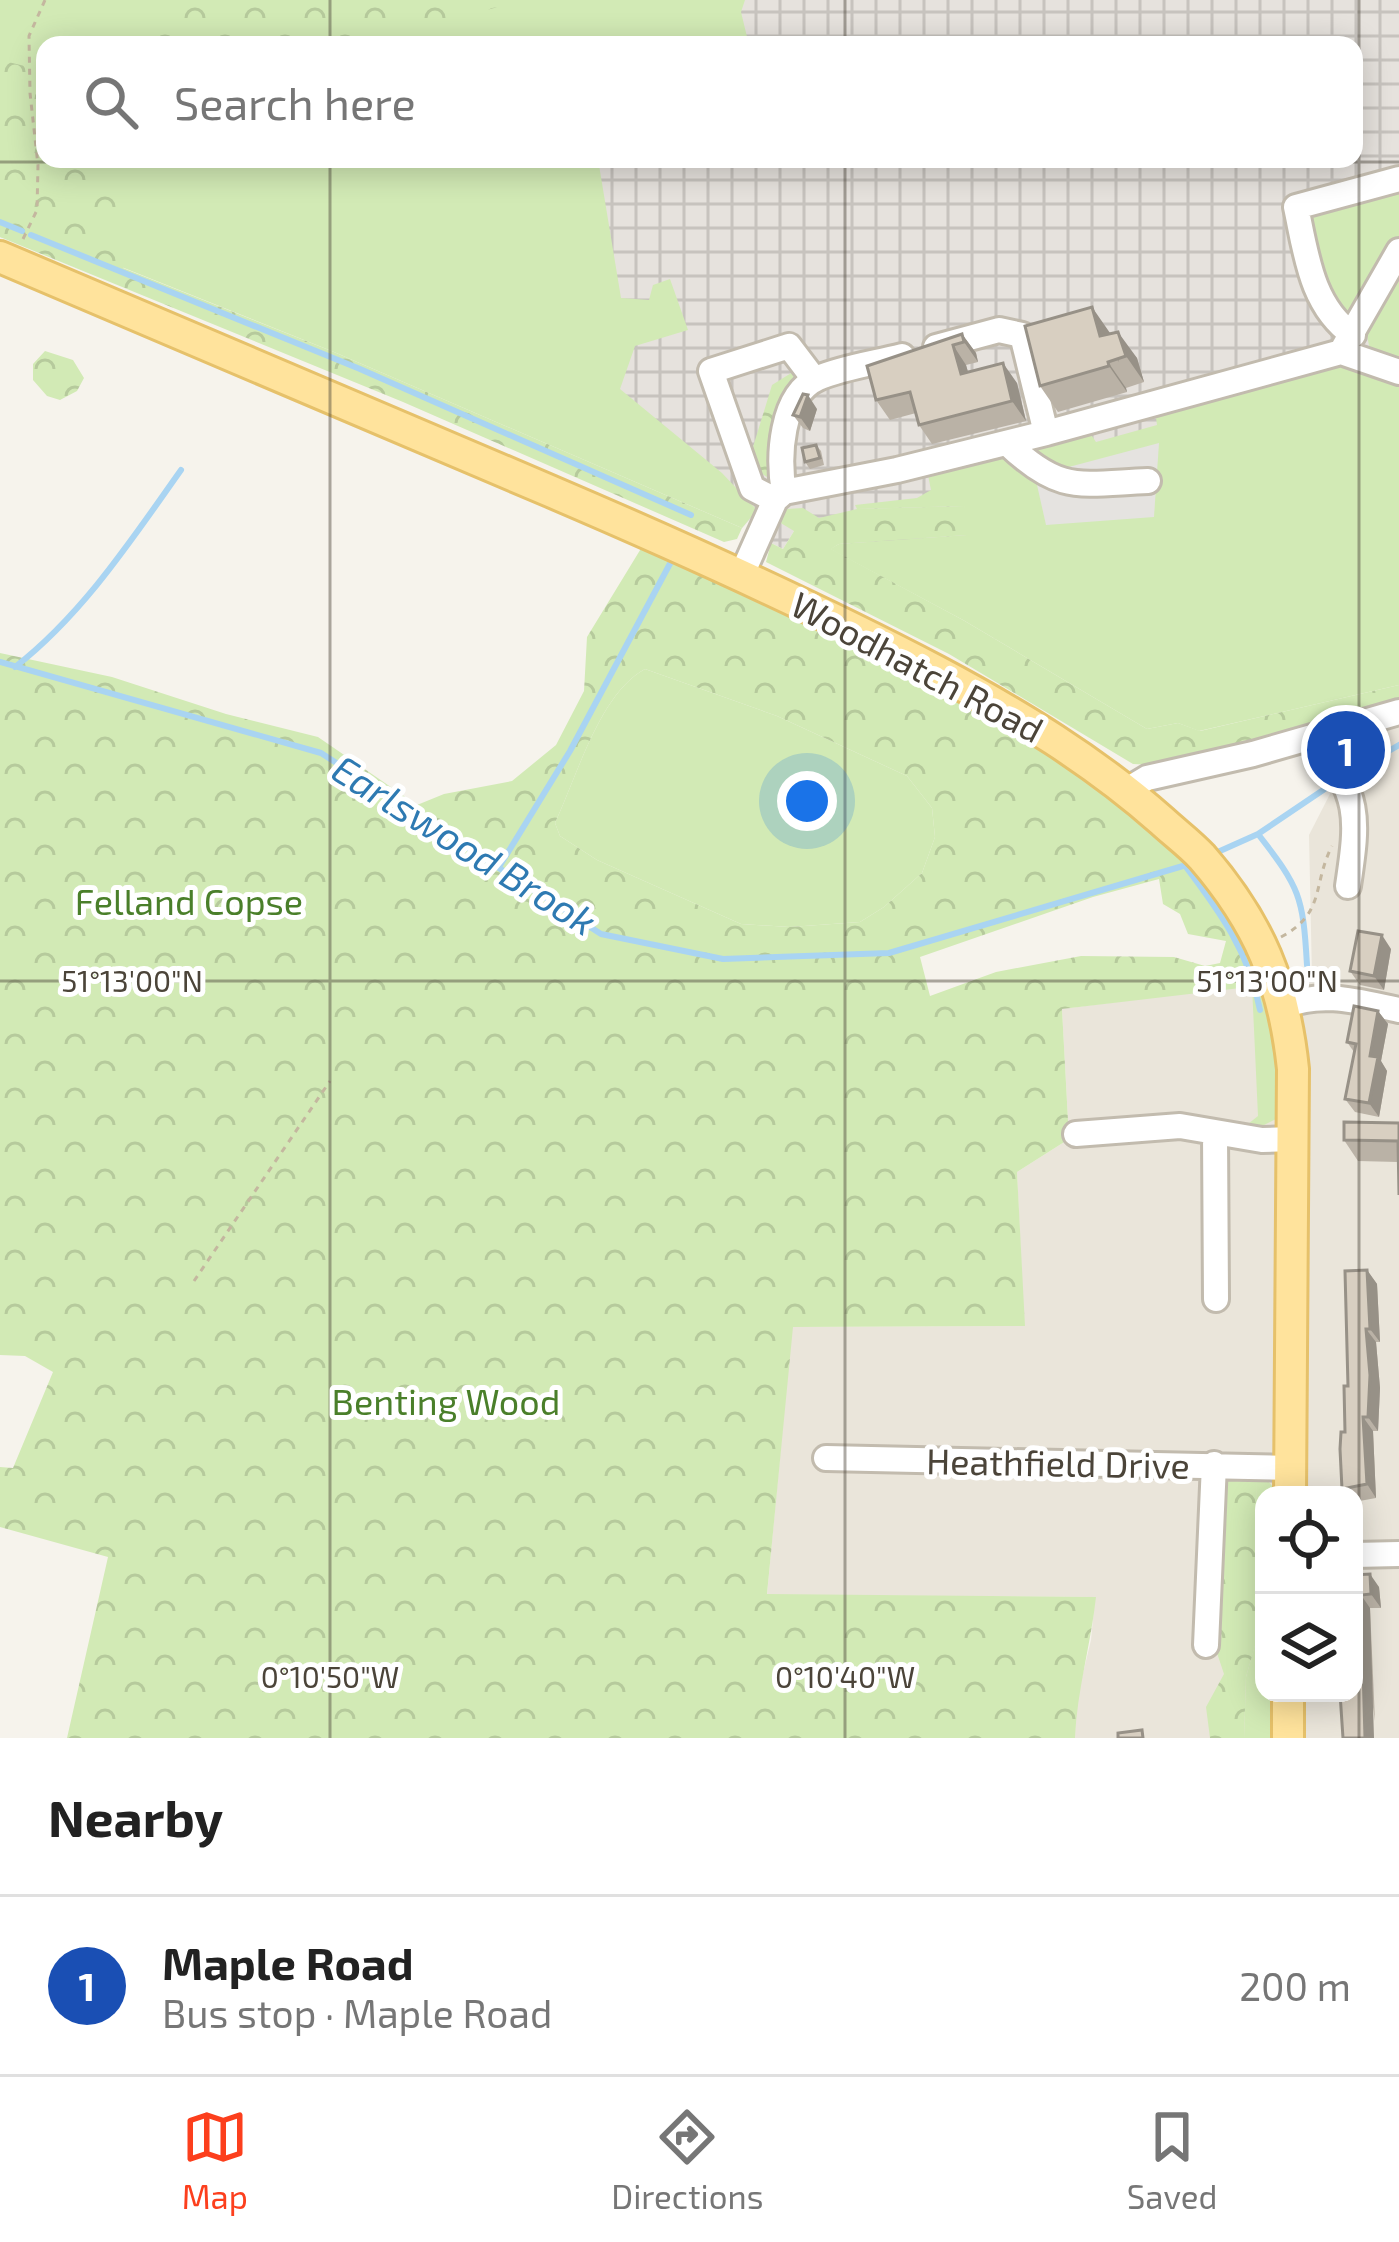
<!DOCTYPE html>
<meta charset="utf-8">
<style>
body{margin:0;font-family:"Exo 2",sans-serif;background:#f2f2f2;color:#222}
.controls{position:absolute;right:36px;bottom:36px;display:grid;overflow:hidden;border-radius:24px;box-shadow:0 6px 30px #0003}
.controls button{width:108px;height:108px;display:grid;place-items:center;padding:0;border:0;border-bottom:3px solid #e0e0e0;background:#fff;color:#222;font:60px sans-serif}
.you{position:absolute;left:807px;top:801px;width:42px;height:42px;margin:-30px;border:9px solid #fff;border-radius:50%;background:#1a73e8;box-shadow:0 0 0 18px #1a73e833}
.badge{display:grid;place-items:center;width:78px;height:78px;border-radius:50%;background:#fc3f1d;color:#fff;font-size:39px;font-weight:700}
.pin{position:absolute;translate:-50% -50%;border:6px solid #fff;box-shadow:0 3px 12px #0006}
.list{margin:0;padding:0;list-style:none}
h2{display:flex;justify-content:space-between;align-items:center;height:156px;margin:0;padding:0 48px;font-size:51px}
h2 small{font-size:39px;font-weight:400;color:#767676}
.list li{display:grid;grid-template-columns:78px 1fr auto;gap:36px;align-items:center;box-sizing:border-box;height:180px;padding:0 48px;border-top:3px solid #e0e0e0}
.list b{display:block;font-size:45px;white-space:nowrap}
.list p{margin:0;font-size:39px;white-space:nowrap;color:#767676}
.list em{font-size:39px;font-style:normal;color:#767676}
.icon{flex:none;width:66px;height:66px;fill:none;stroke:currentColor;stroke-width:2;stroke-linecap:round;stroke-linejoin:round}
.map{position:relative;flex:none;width:1399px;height:1738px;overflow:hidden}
.search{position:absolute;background:#fff;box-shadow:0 6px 30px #0003;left:36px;right:36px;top:36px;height:132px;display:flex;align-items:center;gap:30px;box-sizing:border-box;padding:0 42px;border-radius:24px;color:#767676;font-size:45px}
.sheet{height:336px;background:#fff}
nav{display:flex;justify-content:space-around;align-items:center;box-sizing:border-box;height:168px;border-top:3px solid #e0e0e0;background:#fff;font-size:33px;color:#767676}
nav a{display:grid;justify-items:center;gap:6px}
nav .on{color:#fc3f1d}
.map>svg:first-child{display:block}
</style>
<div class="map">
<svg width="1399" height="1738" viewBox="0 0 1399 1738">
<defs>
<pattern id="industrial-grid" width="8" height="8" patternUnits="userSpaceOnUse" patternTransform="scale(3)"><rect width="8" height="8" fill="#e6e2dd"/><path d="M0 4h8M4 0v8" fill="none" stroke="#c7c3be"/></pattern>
<pattern id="forest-crowns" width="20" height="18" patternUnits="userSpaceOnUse" patternTransform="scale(3)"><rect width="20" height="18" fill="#d2eab5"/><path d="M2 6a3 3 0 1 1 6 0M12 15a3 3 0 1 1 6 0" fill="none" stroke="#b6ca9c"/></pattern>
</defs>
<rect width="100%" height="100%" fill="#f6f3ec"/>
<path fill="#eae5da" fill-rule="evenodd" d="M1399,701V1738H1075L1076,1702L1091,1640L1095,1597L767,1595L792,1327L1024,1326L1017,1172L1069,1139L1062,1009L1312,977L1309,835L1374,708ZM1264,1495H1354V1693H1264Z"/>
<path fill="url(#industrial-grid)" d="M524,0H1399V685L794,531L783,549L771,543L779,522L758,511L742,528L121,159H1354V45H356Z"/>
<path fill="#d2eab5" d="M0,0H745L741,12L749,45H45V159H598L621,298L649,300L653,285L670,279L688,330L635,346L620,389L722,473L757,510L742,528L334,352L124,268L0,237Z
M1399,187V255L1357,322L1333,304L1308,223L1316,210Z
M1399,263V364L1370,350L1365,326Z
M1339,360L1399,378V685L1199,731L1178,723L1147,729L963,620L830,549L839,544L967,535L964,506L857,509L855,505L917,498L931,490L928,475L1088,430L1096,442L1157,425L1155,411Z
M645,669L777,716L907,776L932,808L935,837L922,873L884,907L860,922L790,927L741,924L597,860L560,836L555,823C577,776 600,693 645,669Z
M1266,985C1275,1028 1287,1076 1276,1119L1260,1127L1248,1124L1258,1116L1252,986Z
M1257,1479L1269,1482L1279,1495H1264V1693H1278V1738H1244L1246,1677L1256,1641Z"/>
<path fill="url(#forest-crowns)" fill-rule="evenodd" d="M145,0H524L356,45H125L154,19Z
M0,60L45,71V159H121L123,268L334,352L742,528L737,539L724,542L403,402L0,237Z
M45,351L73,360L84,378L77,391L60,400L47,396L33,380V364Z
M796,370L803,375L773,445L767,477L756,470L753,447L772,385Z
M964,506L973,524L967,535L839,544L831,549L963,620L1147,729L1178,723L1200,731L1399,685V701L1203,754L1152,765L1133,764L949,654L766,562L771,543L783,549L794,531L779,522L787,509L803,508L819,518L857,509Z
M645,542L1036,735L1131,803L1215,891L1266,985L1062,1009L1069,1139L1017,1172L1025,1326L793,1327L767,1594L1096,1597C1091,1644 1077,1690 1075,1738H67L108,1557L0,1527V1467L13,1468L53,1372L25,1356L0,1355V653L112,677L226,714L318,737L417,805L444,794L512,781L556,745L584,691L587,637ZM645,669L777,716L907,776L932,808L935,837L922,873L884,907L860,922L790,927L741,924L597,860L560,836L555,823C577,776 600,693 645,669ZM1159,879L1163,904L1180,914L1188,934L1226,941L1220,963L1205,966L1174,957L1081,956L996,972L930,996L920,957L1093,897Z
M1246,1475L1257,1479L1256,1642L1246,1677L1244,1738H1210L1206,1707L1224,1674L1214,1644L1204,1478Z"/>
<path fill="#e5e3e0" d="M1159,443L1154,517L1046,525L1035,476Z"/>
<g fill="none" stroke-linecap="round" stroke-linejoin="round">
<path stroke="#a9d4f2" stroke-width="6" d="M0,222L22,231
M31,235L360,369L691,515
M0,662L321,753L601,934L723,959L889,953L1193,863
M15,667C83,614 132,539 181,470
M1350,773L1399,745
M1258,834C1300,888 1303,896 1307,965
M1211,855L1258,834L1338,780
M499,867L570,751L673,558
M1186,867C1220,912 1249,952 1260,1010"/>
<defs>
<path id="minor" d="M1353,335C1311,306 1306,253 1296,207L1399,179
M936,347L999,330L1022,335L1046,433
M1341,352L1399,372
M1007,443C1060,494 1079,484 1148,481
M784,492C778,458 780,395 818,378C844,367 875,363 902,356
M775,500L752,488L711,371L789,346L814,379
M742,574L775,500L784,492L897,470L1046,433L1341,352L1399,251
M1317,737C1359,799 1359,813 1348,886
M1127,790L1147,778L1253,754L1399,712
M1284,1006C1323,990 1360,1002 1399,1010
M1076,1134L1180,1126L1262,1140L1293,1139
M1215,1134L1216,1299
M826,1458L1291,1468
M1354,1555L1399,1554
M1206,1645L1214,1464"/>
<path id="major" d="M0,257C184,335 367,413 550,491C681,547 810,605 936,671C1017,714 1093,760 1162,821C1175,833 1190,844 1202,857C1259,923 1284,983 1293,1069L1290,1495
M1288,1738V1693"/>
</defs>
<use href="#minor" stroke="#c2bbae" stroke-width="30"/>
<use href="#major" stroke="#e6c16a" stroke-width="36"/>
<path stroke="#c4b79f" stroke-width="3" stroke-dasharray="6 6" stroke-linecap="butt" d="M23,239L37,210L38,165L30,93L29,36L45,0
M1281,937C1326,913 1312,885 1332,846
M194,1281L330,1081"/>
<use href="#minor" stroke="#fff" stroke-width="24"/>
<use href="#major" stroke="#ffe39c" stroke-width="30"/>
</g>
<path fill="#bab2a6" d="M962,334L976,353L978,362L966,365L968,372L1017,383L1026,421L932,444L919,425L916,413L890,420L876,400Z
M1111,334L1137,358L1144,382L1126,388L1127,392L1058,412L1040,386Z
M817,409L810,431L803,428L793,415Z
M816,445L821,451L824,465L810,469L805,462Z
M1391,949L1384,990L1360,985L1350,971Z
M1378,1011L1388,1024L1381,1061L1387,1071L1379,1117L1355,1112L1345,1099L1354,1052L1347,1042Z
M1399,1123V1197L1398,1162L1358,1161L1344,1140Z
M1367,1270L1377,1284L1380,1342H1376L1380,1388L1378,1431H1373L1376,1498L1354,1502V1495H1346L1342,1489L1348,1386Z
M1354,1575L1379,1587L1381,1608H1370L1375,1721Z"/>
<path fill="#979187" d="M1092,307L1110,333L1119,362L1100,336Z
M1118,332L1137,358L1144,382L1126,356Z
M962,334L976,353L978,362L964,342Z
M953,345L966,365L974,393L961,374Z
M1108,362L1126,388L1127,392L1109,366Z
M1003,363L1017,383L1026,421L1012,401Z
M808,395L817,409L810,431L800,417Z
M1382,935L1391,949L1384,990L1374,976Z
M1378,1011L1388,1024L1381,1061L1387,1071L1379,1117L1369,1103L1370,1056Z
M1367,1270L1377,1284L1380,1342L1370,1329Z
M1366,1329L1376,1342L1380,1388L1378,1431L1368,1417Z
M1363,1417L1373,1431L1376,1498L1367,1484Z
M1370,1574L1379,1587L1381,1608L1371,1594Z
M1361,1595L1370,1608L1374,1738H1365Z"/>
<path fill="#d8cfc1" stroke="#979187" stroke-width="3" d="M1092,307L1100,336L1118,332L1126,356L1108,362L1109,366L1040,386L1025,326Z
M962,334L964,342L953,345L961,374L1003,363L1012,401L919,425L910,392L876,400L867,366Z
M803,394L808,395L800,417L793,415Z
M816,445L820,458L805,462L802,448Z
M1358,931L1382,935L1374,976L1350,971Z
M1354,1006L1378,1011L1370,1056L1378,1057L1369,1103L1345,1099L1356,1044L1347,1042Z
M1344,1122L1399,1123V1195L1398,1141L1344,1140Z
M1367,1270L1370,1329H1366L1370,1375L1368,1417H1363L1367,1484L1342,1489L1340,1449L1341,1432H1345L1344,1386H1348L1345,1271Z
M1370,1574L1371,1594L1361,1595L1365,1738H1343L1340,1693H1354V1575Z
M1142,1730L1143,1738H1118V1733Z"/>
<path fill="none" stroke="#4b4439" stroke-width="3" stroke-opacity="0.45" d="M330,0V45M845,0V45M1359,0V1738M330,159V1738M845,159V1738M0,162H1399M0,981H1399"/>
<g text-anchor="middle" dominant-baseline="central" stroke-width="10" stroke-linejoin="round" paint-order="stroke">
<g font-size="36" fill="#4b4439" stroke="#fff">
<text transform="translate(918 666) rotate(28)">Woodhatch Road</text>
<text transform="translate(1058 1462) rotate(1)">Heathfield Drive</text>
</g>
<g font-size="36" fill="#4a7f2a" stroke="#fff">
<text x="189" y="900">Felland Copse</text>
<text x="446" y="1400">Benting Wood</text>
</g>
<g font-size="39" font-style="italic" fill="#2e7ab2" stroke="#fff">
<text transform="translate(465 844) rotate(32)">Earlswood Brook</text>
</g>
</g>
<g font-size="30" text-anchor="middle" fill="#4b4439" stroke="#fff" stroke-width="10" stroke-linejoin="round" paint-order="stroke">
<text x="132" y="992">51°13'00"N</text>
<text x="1267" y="992">51°13'00"N</text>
<text x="330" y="1688">0°10'50"W</text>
<text x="845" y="1688">0°10'40"W</text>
</g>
</svg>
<div class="controls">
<button><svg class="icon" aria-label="locate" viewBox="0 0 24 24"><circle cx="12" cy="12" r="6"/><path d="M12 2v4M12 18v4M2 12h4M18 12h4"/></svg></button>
<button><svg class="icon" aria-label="layers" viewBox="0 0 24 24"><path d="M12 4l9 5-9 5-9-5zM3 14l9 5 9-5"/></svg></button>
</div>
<div class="you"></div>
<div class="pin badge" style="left:1346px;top:750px;background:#1a4fb4">1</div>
<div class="search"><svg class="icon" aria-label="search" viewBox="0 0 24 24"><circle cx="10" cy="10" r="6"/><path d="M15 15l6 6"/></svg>Search here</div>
</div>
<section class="sheet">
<h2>Nearby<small></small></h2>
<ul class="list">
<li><span class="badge" style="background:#1a4fb4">1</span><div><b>Maple Road</b><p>Bus stop · Maple Road</p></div><em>200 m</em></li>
</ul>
</section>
<nav>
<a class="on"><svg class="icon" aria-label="map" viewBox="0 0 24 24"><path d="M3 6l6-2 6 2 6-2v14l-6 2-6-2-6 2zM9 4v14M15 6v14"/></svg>Map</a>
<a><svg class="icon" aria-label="directions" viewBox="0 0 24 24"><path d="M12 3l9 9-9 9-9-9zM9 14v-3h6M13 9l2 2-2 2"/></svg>Directions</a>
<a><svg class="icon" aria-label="saved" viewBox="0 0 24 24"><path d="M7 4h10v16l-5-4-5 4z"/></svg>Saved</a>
</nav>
